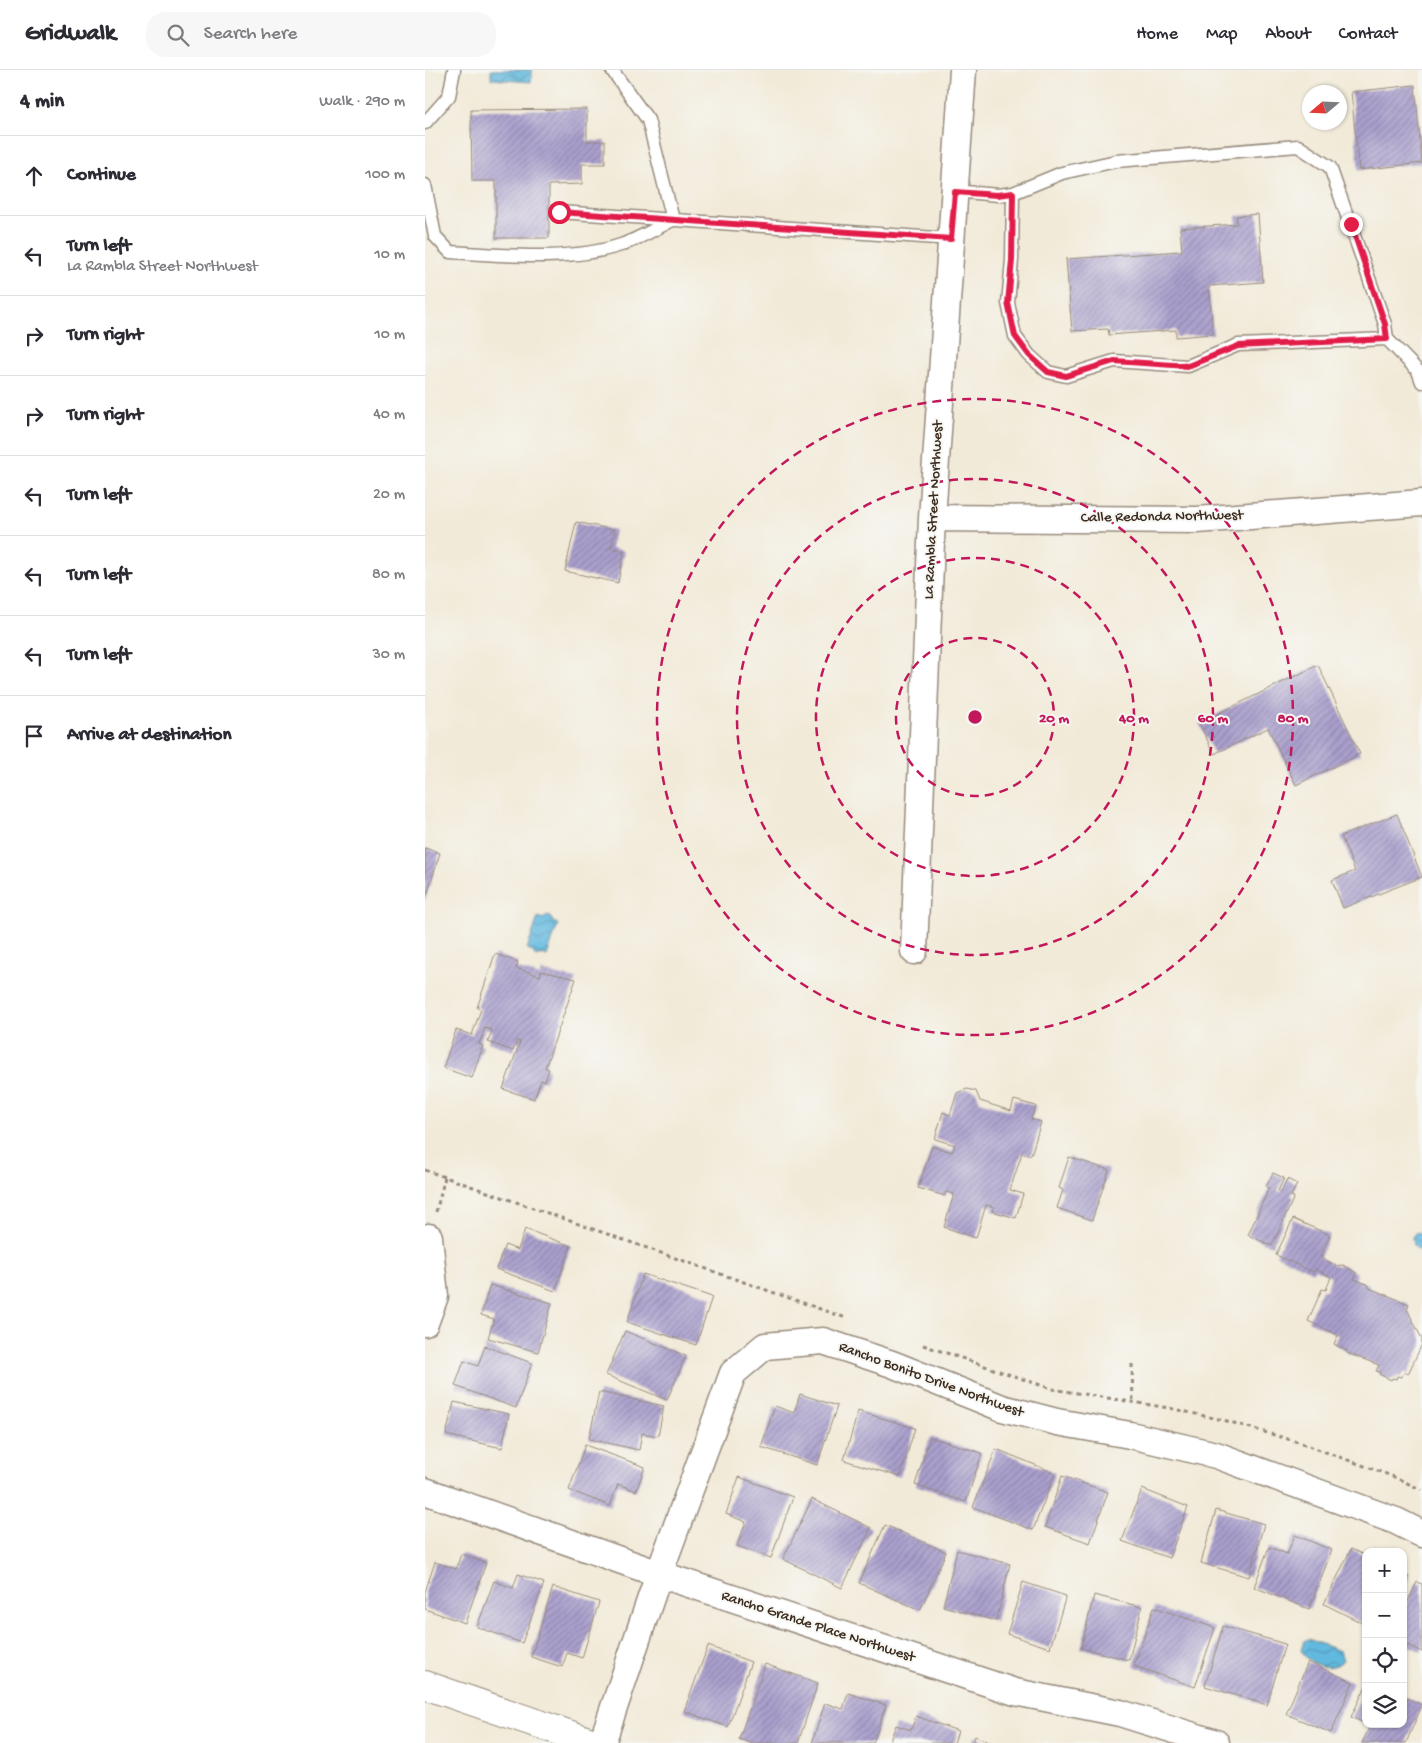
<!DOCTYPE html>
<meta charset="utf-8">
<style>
body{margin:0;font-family:"Gochi Hand",sans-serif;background:#f7f7f7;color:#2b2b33}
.controls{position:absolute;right:15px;bottom:15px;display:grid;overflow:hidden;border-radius:10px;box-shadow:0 1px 4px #0004}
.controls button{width:45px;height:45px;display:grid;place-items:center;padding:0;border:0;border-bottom:1px solid #e1e1e2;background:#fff;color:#2b2b33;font:25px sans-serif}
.compass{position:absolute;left:877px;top:15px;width:45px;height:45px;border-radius:50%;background:#fff;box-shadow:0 1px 4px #0004;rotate:251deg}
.stop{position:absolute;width:15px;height:15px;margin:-11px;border:4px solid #e11d48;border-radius:50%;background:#fff}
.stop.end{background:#e11d48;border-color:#fff;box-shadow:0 1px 5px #0008}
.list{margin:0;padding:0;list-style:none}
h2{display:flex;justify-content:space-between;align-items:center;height:65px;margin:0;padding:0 20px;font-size:21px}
h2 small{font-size:16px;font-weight:400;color:#7c7c81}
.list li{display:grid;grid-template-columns:32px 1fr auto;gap:15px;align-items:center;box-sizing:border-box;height:80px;padding:0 20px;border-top:1px solid #e1e1e2}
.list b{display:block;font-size:19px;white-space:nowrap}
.list p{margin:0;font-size:16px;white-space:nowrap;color:#7c7c81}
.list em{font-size:16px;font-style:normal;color:#7c7c81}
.icon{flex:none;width:28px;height:28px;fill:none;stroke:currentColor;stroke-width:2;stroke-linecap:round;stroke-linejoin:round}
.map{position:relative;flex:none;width:997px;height:1673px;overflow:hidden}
header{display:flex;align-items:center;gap:30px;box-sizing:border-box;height:70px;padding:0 25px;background:#fff;border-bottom:1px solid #e1e1e2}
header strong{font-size:24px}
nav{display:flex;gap:28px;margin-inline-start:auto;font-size:18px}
.search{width:350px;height:45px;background:#f7f7f7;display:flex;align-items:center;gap:12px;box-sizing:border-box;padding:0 18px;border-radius:20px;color:#7c7c81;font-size:19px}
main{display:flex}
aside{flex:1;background:#fff}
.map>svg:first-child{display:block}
</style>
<header>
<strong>Gridwalk</strong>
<div class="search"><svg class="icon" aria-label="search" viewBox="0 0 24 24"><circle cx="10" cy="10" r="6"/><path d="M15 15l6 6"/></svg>Search here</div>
<nav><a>Home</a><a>Map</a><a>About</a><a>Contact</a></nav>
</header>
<main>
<aside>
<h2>4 min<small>Walk · 290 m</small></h2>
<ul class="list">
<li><svg class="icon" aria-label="ahead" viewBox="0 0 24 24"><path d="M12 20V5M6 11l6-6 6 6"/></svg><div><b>Continue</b></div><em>100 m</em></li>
<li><svg class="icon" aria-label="left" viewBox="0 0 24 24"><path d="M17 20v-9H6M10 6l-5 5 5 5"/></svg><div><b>Turn left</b><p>La Rambla Street Northwest</p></div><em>10 m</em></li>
<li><svg class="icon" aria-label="right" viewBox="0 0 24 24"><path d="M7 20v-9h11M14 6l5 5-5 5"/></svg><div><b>Turn right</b></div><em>10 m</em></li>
<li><svg class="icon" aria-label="right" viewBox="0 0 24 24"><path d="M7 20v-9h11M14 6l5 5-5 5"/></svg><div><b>Turn right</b></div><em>40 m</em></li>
<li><svg class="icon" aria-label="left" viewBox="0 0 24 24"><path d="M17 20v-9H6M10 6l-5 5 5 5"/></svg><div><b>Turn left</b></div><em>20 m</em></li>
<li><svg class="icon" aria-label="left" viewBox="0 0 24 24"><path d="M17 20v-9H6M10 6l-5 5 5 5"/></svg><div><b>Turn left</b></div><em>80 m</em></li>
<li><svg class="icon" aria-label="left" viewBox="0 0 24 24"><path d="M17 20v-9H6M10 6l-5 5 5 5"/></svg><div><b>Turn left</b></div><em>30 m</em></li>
<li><svg class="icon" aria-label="arrive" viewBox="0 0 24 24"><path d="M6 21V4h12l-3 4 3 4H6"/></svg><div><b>Arrive at destination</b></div></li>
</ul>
</aside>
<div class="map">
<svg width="997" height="1673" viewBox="0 0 997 1673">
<defs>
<pattern id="water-waves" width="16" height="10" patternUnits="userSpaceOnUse" patternTransform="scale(1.25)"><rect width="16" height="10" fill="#62b9df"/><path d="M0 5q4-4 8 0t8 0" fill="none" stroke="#5297b4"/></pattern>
<pattern id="building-hatch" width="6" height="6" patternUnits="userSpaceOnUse" patternTransform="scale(1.25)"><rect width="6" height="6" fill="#aaa0ce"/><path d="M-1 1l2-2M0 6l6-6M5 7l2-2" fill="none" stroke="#8c83a7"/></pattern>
</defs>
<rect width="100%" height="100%" fill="#f6f6f2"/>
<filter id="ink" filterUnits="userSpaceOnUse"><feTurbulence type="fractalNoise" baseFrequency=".02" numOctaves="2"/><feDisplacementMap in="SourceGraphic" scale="10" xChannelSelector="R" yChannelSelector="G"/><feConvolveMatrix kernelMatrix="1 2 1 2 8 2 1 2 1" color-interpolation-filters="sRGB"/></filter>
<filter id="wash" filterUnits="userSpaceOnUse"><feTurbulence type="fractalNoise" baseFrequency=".0096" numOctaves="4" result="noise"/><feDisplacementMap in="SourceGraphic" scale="20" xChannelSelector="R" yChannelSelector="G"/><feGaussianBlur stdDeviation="1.12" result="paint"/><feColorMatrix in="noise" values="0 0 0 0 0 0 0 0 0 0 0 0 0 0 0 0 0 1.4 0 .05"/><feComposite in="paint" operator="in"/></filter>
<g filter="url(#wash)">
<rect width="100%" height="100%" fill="#f2ead8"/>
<path fill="url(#water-waves)" stroke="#4e727e" d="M66,0H107L106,12L66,9Z
M123,845L126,847L128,852L133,854L122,886L117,884L111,887L107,881L102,879L113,847L118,849Z
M997,1162V1183L988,1175L987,1167L990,1163Z
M883,1569L915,1581L918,1590C907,1604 882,1594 876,1580L879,1571Z"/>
<g id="blocks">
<path fill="url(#building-hatch)" d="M990,15L997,93L934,100L926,22Z
M162,39V71H180V94H157V114L124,115V168H71V111H47L46,40Z
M833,144L838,212L784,216L788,264L751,267V260L684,265L683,259L647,261L641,189L757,181L755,158L812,154L811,146Z
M151,452L190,460L186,478L199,481L193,513L140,501Z
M893,595L935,684L871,715L843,658L789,684L774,653Z
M972,744L997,807L918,838L907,810L930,801L916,766Z
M0,778L15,783L0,831Z
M70,884L93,892L91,898L115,906L116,901L151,909L120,998L124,999L120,1011L116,1010L109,1029L78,1019L95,972L92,971L88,981L63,972L67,960L60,958L54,974L58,976L47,1008L18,998L31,960L47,965L56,939L52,938Z
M542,1019L551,1021L555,1031L586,1041L589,1030L611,1036L606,1049L616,1052L606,1085L597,1083L585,1120L598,1124L591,1148L567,1141L569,1137L561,1135L551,1168L519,1157L529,1124L521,1122L520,1126L493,1118L507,1076L527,1082L530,1075L510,1069L518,1042L525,1045L532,1023Z
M644,1087L684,1100L667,1150L632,1138L638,1120L634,1118Z
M848,1103L859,1108L853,1121L856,1122L862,1109L872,1114L866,1126L869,1127L847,1176L823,1165L844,1118L841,1117Z
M868,1149L905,1165L895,1187L911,1196L918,1195L932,1203L929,1209L944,1215V1218L984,1234L982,1239L997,1269V1274L983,1304L980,1302L976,1307L972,1306L971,1309L967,1308L966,1310L954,1304L955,1302L951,1301L954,1295L922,1283V1281L909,1274L913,1265L883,1251L897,1219L901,1220L906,1207L890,1199L888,1202L851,1185Z
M100,1159L146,1176L130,1221L71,1199L80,1175L93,1180Z
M218,1204L287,1227L271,1275L202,1252Z
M65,1215L127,1233L113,1282L63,1268L69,1249L56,1245Z
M200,1261L261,1286L242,1330L181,1305Z
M60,1276L107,1293L91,1338L30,1316L39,1291L53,1296Z
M174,1322L239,1336L233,1366L217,1363L214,1380L164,1369Z
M375,1324L412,1336L392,1395L336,1377L350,1336L369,1343Z
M29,1332L84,1344L77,1378L21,1365Z
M433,1341L490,1358L475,1407L419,1390Z
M505,1367L557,1383L541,1432L490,1415Z
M160,1375L220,1397L211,1421L193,1414L185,1436L144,1420Z
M571,1379L630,1403L608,1460L548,1437Z
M637,1406L683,1422L665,1473L620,1457Z
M314,1407L368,1427L346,1488L312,1476L321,1452L301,1444Z
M717,1419L763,1437L744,1488L697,1471Z
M387,1429L446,1458L417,1518L358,1489Z
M791,1440L839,1454L824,1507L776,1493Z
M460,1455L521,1482L495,1540L434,1513Z
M870,1465L907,1480L884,1539L829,1517L844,1477L862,1484Z
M926,1479L941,1486V1555L899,1534Z
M532,1480L585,1494L571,1551L518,1536Z
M36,1484L61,1493L40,1553L0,1539V1522L10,1492L31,1499Z
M93,1504L119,1513L97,1573L52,1557L69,1511L88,1518Z
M978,1504L984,1507L978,1519Z
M598,1512L641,1526L625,1578L582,1564Z
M992,1512L997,1514V1582L978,1573V1542Z
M128,1517L174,1532L157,1588L142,1583L137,1597L106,1587Z
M669,1525L717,1537L704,1590L656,1578Z
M729,1537L790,1558L770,1617L709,1596Z
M798,1556L860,1574L842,1635L780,1616Z
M283,1576L326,1592L303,1657L259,1641Z
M883,1592L928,1612L906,1663L861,1644Z
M340,1594L393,1613L373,1673H325L314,1669Z
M941,1616V1654L926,1647Z
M423,1623L461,1635L448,1673H387L400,1633L418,1639Z
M978,1626L997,1635L981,1673H937L945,1656L942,1654H978Z
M491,1646L533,1661L529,1673H464L471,1655L486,1660Z
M550,1666L566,1673H547Z"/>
</g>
</g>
<g filter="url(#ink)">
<use href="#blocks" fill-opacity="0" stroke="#968a7b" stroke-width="1"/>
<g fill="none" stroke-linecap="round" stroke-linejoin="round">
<defs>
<path id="service" d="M0,53L24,26L29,0
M0,115L10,166L25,182C78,185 145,192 196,175C214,169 231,158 248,150L223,50L187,0
M529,121L573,125L588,123L637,103L691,91L873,76L905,97L960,254L962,269L993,301L997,312
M588,123L587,190L583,233L590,266L604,285L623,302L641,306L689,291L763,296L813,275L962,269
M134,142L526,169"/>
<path id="minor" d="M507,448L772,450L997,433
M489,881L507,448L538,0
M0,1253L10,1226L4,1167
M0,1421L234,1504L590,1622L695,1643L791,1673
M177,1673L234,1504L308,1303L340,1276L398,1271L467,1294L577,1338L632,1352L705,1365L791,1385L971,1451L997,1464"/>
<path id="tertiary" d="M0,1615L169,1673"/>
</defs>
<use href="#service" stroke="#968a7b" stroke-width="15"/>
<use href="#minor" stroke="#968a7b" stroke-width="29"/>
<use href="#tertiary" stroke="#968a7b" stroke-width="30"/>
<path stroke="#968a7b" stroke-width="3" stroke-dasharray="4 4" stroke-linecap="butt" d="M0,1100L421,1248
M11,1142L20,1107
M498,1275L627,1319L744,1338L802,1351L873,1372L967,1406L997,1420
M707,1294L708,1333"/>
<use href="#service" stroke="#fff" stroke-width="12"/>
<use href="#minor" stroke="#fff" stroke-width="26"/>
<use href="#tertiary" stroke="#fff" stroke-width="28"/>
</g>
</g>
<g fill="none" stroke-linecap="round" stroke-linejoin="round" filter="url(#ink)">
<path stroke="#e11d48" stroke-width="6" d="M134,142L526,169L530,122L572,125L588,123L587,190L583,233L590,266L604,285L623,302L641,306L689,291L763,296L813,276L962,269L960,254L926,154"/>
</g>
<g fill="none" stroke="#c2185b" stroke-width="2.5" stroke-dasharray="9 6">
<circle cx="550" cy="647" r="79"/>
<circle cx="550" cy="647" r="159"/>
<circle cx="550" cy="647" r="238"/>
<circle cx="550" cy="647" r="318"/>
</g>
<g text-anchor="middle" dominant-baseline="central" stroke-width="4" stroke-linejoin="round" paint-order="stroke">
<g font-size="15" fill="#3b2a1e" stroke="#f6f6f2">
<text transform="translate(509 440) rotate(-87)">La Rambla Street Northwest</text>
<text transform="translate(737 447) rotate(-1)">Calle Redonda Northwest</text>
<text transform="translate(506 1310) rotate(20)">Rancho Bonito Drive Northwest</text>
<text transform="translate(393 1557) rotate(18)">Rancho Grande Place Northwest</text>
</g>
</g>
<circle cx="550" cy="647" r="8" fill="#c2185b" stroke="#f6f6f2" stroke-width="2.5"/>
<g font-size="15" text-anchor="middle" font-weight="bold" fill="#c2185b" stroke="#f6f6f2" stroke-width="4" stroke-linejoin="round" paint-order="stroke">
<text x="629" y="652">20 m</text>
<text x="709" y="652">40 m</text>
<text x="788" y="652">60 m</text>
<text x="868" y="652">80 m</text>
</g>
</svg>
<div class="controls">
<button>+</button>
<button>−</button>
<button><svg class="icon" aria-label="locate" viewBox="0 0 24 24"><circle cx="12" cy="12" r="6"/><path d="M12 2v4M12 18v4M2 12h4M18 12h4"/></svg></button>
<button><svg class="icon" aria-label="layers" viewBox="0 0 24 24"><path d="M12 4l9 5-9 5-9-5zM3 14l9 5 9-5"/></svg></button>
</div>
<svg class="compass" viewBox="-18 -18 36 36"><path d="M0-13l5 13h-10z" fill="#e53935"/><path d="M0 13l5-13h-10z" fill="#7c7c81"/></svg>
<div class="stop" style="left:134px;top:142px"></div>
<div class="stop end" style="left:926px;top:154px"></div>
</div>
</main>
